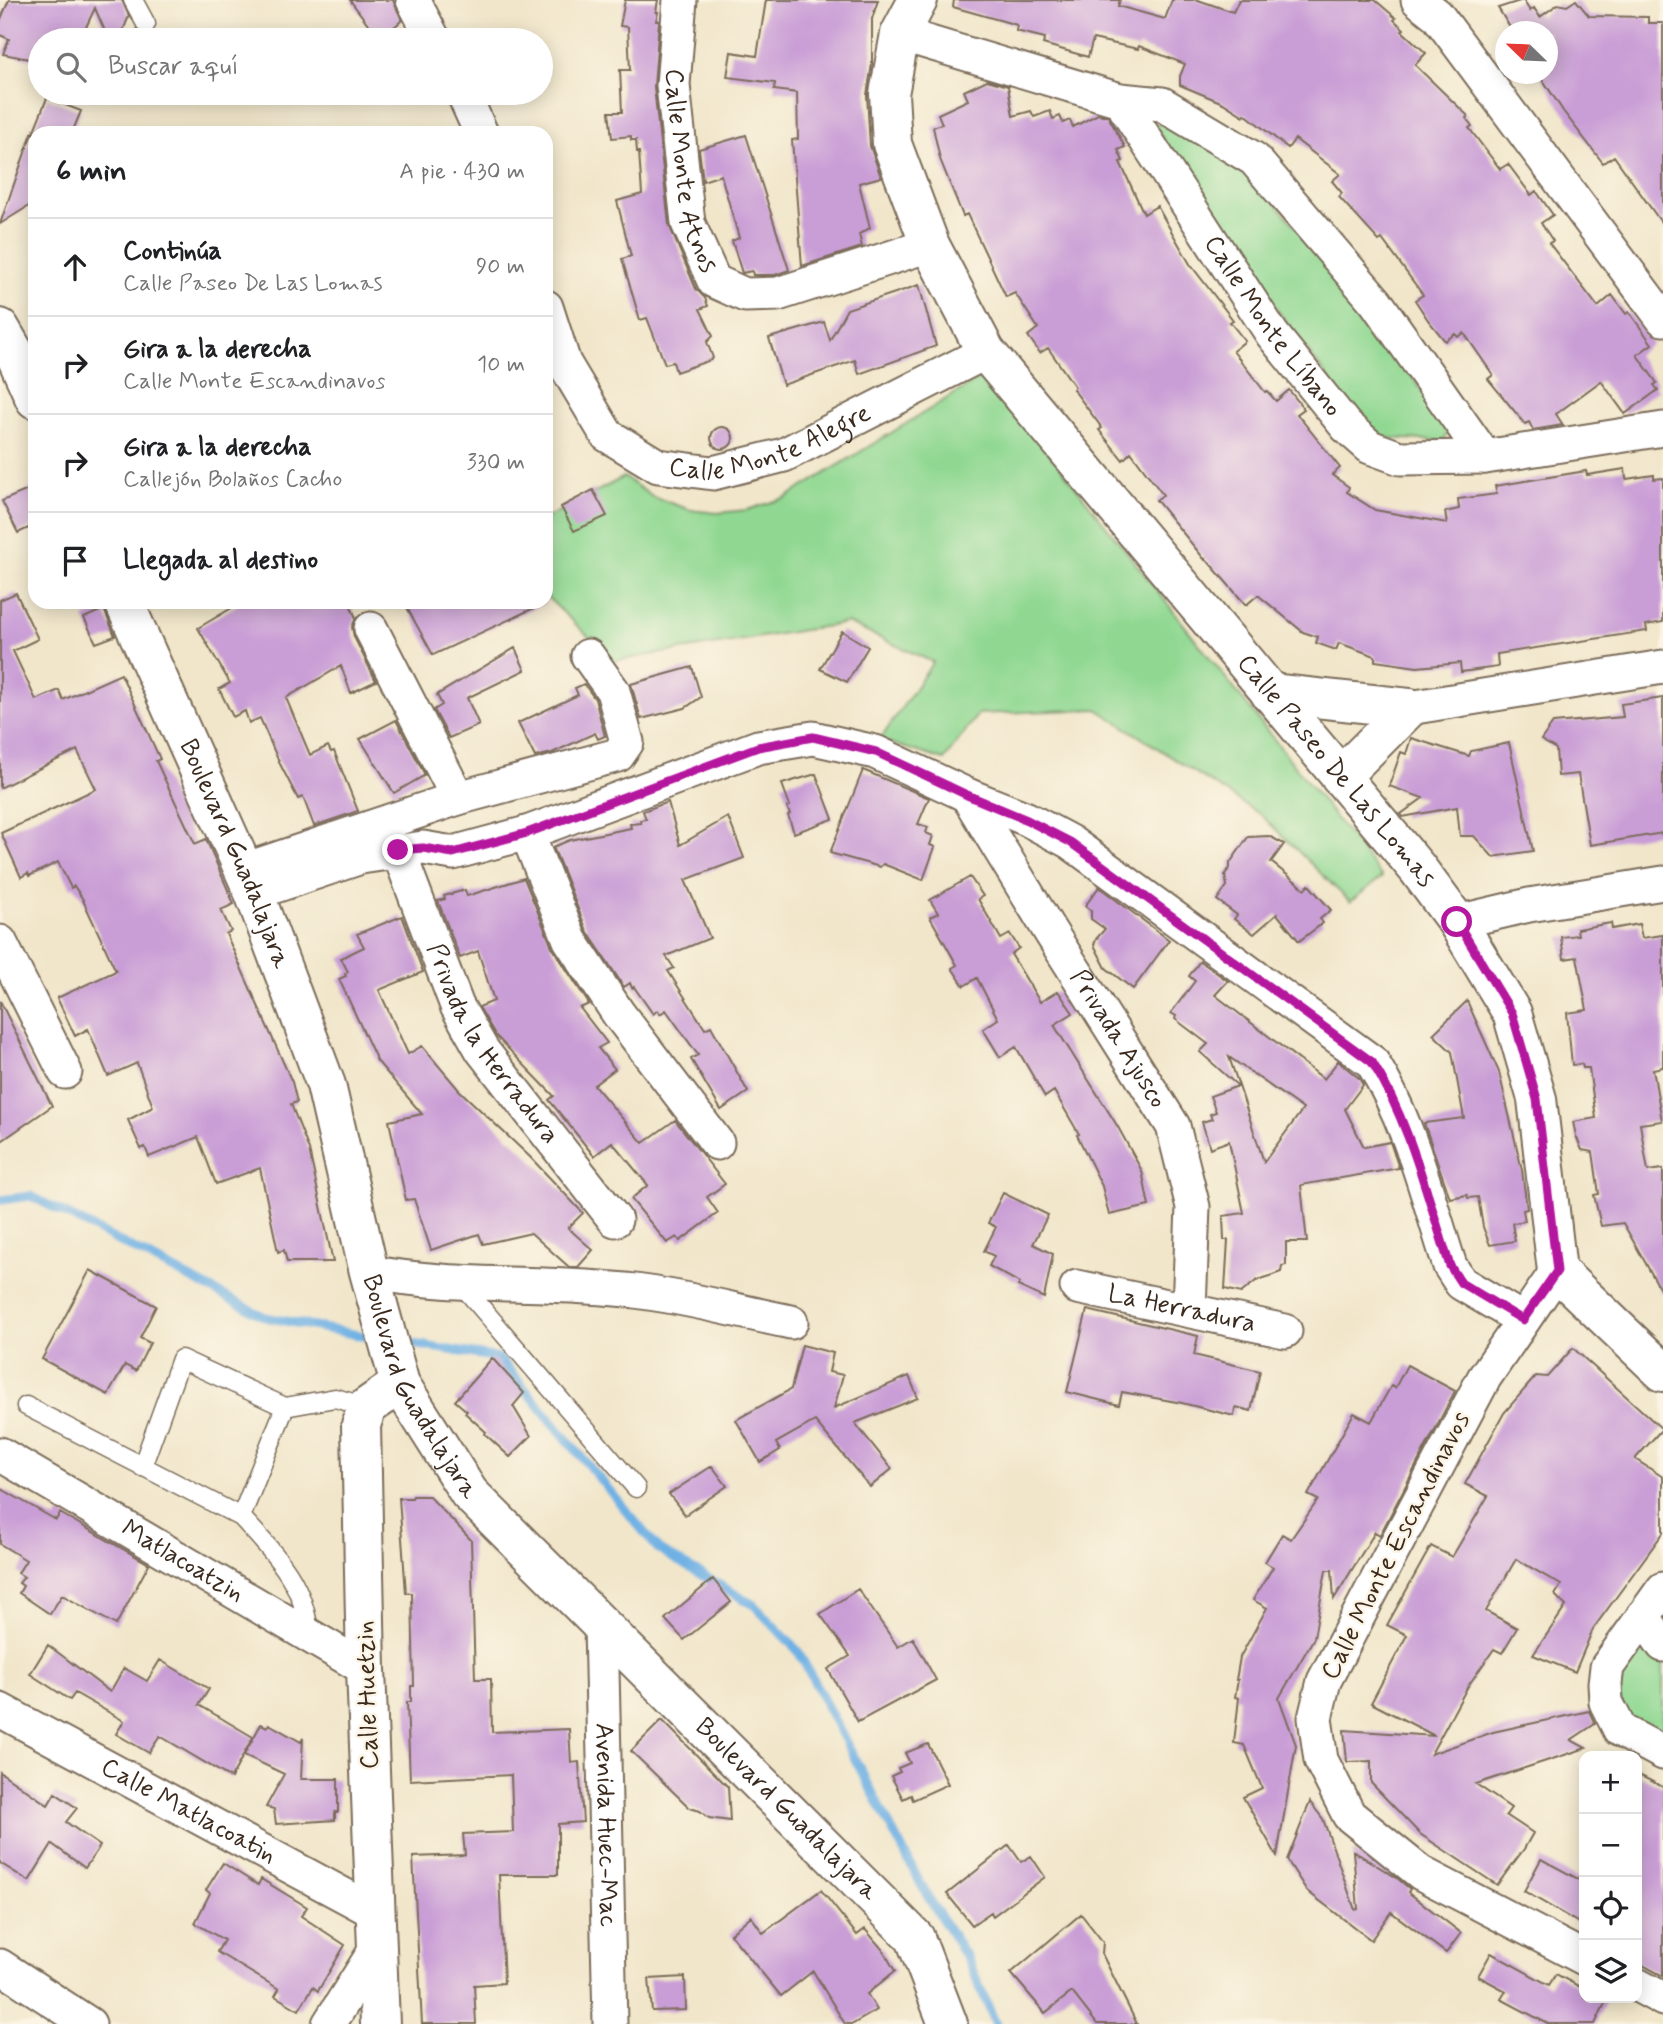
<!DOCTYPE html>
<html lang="es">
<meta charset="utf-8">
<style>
body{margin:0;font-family:Mynerve,sans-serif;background:#f6f6f6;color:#202124}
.controls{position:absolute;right:21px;bottom:21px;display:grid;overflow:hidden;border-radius:14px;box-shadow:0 4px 18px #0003}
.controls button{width:63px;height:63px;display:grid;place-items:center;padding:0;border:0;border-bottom:2px solid #e0e0e0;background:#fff;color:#202124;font:35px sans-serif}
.compass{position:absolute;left:1495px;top:21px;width:63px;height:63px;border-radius:50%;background:#fff;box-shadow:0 4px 18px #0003;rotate:293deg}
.stop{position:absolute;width:21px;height:21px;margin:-16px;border:5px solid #b5179e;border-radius:50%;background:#fff}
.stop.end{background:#b5179e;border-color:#fff;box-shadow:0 2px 7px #0008}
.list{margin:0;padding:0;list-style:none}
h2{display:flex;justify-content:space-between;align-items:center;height:91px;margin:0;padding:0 28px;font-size:30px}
h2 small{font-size:23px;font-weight:400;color:#757577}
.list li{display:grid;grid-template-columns:46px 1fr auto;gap:21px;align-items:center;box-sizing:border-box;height:98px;padding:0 28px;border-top:2px solid #e0e0e0}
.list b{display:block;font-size:26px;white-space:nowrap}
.list p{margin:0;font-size:23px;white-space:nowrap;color:#757577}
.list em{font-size:23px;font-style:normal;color:#757577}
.icon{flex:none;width:38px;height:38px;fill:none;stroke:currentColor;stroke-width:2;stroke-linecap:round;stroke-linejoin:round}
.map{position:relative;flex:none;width:1663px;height:2024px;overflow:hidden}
.search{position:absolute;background:#fff;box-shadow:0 4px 18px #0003;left:28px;top:28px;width:525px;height:77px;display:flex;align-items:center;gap:18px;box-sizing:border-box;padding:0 24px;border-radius:38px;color:#757577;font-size:26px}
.panel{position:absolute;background:#fff;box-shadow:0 4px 18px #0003;left:28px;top:126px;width:525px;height:483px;border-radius:21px}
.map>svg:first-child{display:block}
</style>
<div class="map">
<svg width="1663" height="2024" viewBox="0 0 1663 2024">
<rect width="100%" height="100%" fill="#fcf5e5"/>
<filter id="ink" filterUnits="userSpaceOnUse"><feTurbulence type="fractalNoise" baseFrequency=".0143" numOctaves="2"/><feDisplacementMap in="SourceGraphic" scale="14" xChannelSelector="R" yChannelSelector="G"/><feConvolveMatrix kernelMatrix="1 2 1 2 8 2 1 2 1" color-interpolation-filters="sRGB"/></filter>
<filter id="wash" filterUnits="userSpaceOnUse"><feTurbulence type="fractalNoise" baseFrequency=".00686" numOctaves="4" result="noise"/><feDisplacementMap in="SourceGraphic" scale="28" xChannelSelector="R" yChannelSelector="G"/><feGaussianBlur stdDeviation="1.57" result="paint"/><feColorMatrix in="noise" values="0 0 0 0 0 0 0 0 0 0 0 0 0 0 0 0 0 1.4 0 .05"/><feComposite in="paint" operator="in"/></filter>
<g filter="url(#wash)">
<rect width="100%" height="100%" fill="#f1e6ca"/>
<path fill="#90d892" stroke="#668158" stroke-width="2" d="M1160,119L1243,166L1367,308L1449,432L1443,441L1385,438L1354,413L1234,251L1156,128Z
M987,374L1382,877L1350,902L1261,815L1097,709L978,714L944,760L880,740L933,662L847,623L614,661L546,596V518L624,477L653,497L691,510L717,513L747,510L785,498Z
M1645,1633L1663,1660V1740L1634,1726L1619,1699L1622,1665Z"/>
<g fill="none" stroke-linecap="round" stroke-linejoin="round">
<path stroke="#6fb1e4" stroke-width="9" d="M0,1200L31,1196L265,1317L379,1339
M400,1342L499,1358L659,1550L754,1605L798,1651L925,1892L968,1960L996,2024"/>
</g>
<g id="blocks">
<path fill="#c99dd6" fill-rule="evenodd" d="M9,0H122L129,16L122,33L107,36L95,8L80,40H40V61L3,54L9,39L0,35V21Z
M350,0H393L402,20L380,40Z
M625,0H658L656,12H658L656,21H659L654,87L669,225L696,289L705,298L708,306L700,309L713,336L707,342L713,358L711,360L676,372L673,362L665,364L647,318L640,320L622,259L631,256L617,201L642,194L639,152H637L636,140H631V136L612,138L609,112H622L620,70H630L628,27L620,26Z
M766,0H878L872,19V64L867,95L870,146L881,177L859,183L870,228L859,234L862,247L802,266L792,140L798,139L797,93L774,90L775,83L727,77L731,52L757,56Z
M954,0H1120L1118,6L1165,19L1172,0H1198L1233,12L1239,0H1375L1396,18L1394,20L1404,29L1402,31L1426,53L1415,65L1468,116L1466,118L1472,126L1469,128L1500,169L1508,164L1531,195L1536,191L1553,215L1541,223L1553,241L1549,243L1598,307L1612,295L1626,314L1629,312L1652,344L1637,355L1657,383L1654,385L1658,390L1625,414L1601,381L1556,414L1563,425L1533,430L1529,422L1525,424L1488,379L1493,375L1464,333L1458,337L1455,334L1445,341L1428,320L1415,300L1423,295L1382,239L1379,241L1339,197L1342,193L1332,181L1340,174L1295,139L1288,148L1245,114L1244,116L1223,103L1180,85V76L1185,64L1139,46L1138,49L1093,39L1088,57L1043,44L1045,38L1016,31L1017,25L953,7Z
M1523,0L1530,11L1534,8L1540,17L1558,4L1567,6L1576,0L1589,16L1648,17V23H1663V225L1614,156L1603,163L1563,111L1539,74H1548V32H1513L1498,8Z
M987,80L1008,86L1013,116L1031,111L1034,117L1050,111L1053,119L1060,116L1063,123L1070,120L1073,127L1098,114L1108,116L1125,147L1118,150L1123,161L1120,162L1144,214L1157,206L1190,264L1233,320L1230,322L1245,341L1233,351L1265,392L1267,391L1276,401L1289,390L1304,409L1297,414L1340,468L1332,475L1349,487L1347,492L1375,510L1447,523L1445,512L1459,509L1458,499L1497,494L1495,486L1586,471L1587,475L1625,469L1626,479L1654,475V479L1663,478V622L1646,625L1647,631L1497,654L1498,667L1461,672L1460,663L1417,667L1375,661V656L1339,643L1336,650L1316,643L1318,637L1303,632L1258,595L1246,605L1206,559L1205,560L1156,500L1163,495L1131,452L1123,460L1099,430L1102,428L1073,389L1075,387L1048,348L1040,353L1028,336L1038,328L1015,293L1006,297L967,214L963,216L940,159L933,127L942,124L938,114L968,100L964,91Z
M47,98L81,111L72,133H33Z
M32,133L35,134V202L0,224Z
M746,135L789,270L775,275H753L752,271L742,273L732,241L739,238L721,175L703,181L699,149Z
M919,285L936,346L859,374L855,360L783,385L769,338L824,322L830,340L847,309Z
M711 438a11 11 0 1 1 22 0a11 11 0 1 1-22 0Z
M35,487V525L18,533L2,501Z
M593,490L607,516L574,531L561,507Z
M16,593L38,639L13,651L36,700L59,690L63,700L121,674L160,759L156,761L195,844L206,839L234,904L221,910L231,931L226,934L292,1082L297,1102L291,1104L309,1150L333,1262H287L284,1250L278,1252L260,1168L216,1184L198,1137L149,1157L145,1147L141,1149L128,1120L153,1107L137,1063L108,1076L88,1029L75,1036L57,998L116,971L82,898L74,886L71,888L58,862L29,876L28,873L21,877L1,833L96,789L77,750L0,788V600Z
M242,602H349L356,618L352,627L354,637L376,681L351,693L341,666L286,698L310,755L328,746L331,752L334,751L358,811L314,826L303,797L298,799L279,762L260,718L249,723L245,711L233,717L219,689L230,683L198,628Z
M404,602H547L433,655Z
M104,609L115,636L96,643L84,618Z
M842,631L868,647L847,682L820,669Z
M515,648L525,670L467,698L479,725L449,738L434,710L442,705L437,695Z
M692,667L701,697L685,708L641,719L631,684Z
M584,684L595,699L605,736L598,739L595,733L552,753L535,757L518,723L578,695L575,688Z
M1663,698V833L1590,845L1578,774L1558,776L1556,749L1541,740L1553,723L1623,717L1621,704Z
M396,720L425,775L394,793L360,739Z
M1411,738L1469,756L1471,751L1509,743L1533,851L1493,857L1474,836H1460L1457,807L1403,817L1401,814L1423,798L1389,786L1401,752L1406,754Z
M863,770L929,798L918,824L928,827L926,833L933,836L930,845L935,847L923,880L883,864L880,867L830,853Z
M816,774L833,819L794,833L788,815L790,814L787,807L790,806L782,784Z
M668,802L680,845L728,817L744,858L685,880L710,938L666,956L674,968L668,971L705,1029L711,1026L748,1092L721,1110L691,1059L698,1055L666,1010L660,1014L658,1010L653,1014L634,987L632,988L630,983L624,987L587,931L553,847L570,840L631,828L630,824L641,823L640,820L646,819L643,811Z
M1269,836L1284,844L1271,862L1305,889L1309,885L1331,910L1320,919L1323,923L1299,941L1277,914L1254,934L1234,919L1237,915L1217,900L1227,886L1225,874L1230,868V863L1248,837Z
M970,877L983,896L978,899L1001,939L1010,934L1019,948L1011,954L1040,1002L1058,991L1073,1013L1054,1025L1118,1127L1142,1171L1149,1206L1109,1215L1102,1186L1077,1135L1079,1134L1054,1091L1045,1097L1016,1047L1000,1057L983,1029L998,1019L977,978L964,986L952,968L957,965L930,917L938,913L930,900Z
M524,878L552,947L589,1004L580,1008L607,1043L598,1048L615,1069L594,1085L643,1143L675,1120L725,1184L707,1197L718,1213L680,1241L677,1237L667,1243L631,1199L648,1185L612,1142L594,1156L549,1100L554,1096L496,1036L479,1007L494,1001L478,951L460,958L438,901L445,899L444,896L465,890L467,896Z
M1099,887L1169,940L1133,989L1106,968L1094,945L1096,939L1105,929L1091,919V911L1085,906Z
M402,916L423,972L379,990L408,1054L422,1046L459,1090L530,1157L583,1213L568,1228L593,1250L578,1267H569L531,1233L483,1244L479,1234L431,1250L414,1199L406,1200L389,1121L422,1114L377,1061L339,979L346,976L345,974L348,972L341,958L364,947L357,934Z
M1611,923L1612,929L1639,924L1642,938L1663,935V1067L1653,1069L1662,1121L1640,1124L1648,1171L1663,1169V1294L1623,1223L1601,1226L1594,1195L1599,1194L1593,1152L1582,1150L1576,1136L1573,1122L1596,1118L1589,1068H1583L1582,1064L1572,1065L1567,1013L1587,1010L1577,957L1564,959L1561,937L1578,935L1577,929Z
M1200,961L1228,981L1215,995L1324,1079L1338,1061L1359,1078L1363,1085L1345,1109L1364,1147L1390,1142L1399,1168L1301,1185L1307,1242H1286V1265L1282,1266L1281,1272L1256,1281L1241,1293L1225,1289L1228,1240H1224L1223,1216L1244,1213L1229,1141L1210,1148L1202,1122L1212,1119L1210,1114L1216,1112L1210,1096L1238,1086L1200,1052L1208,1044L1175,1019L1176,1016L1171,1013L1195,981L1189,976ZM1229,1057L1303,1109L1264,1162L1239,1086Z
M0,1001L52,1106L0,1142Z
M1467,1001L1499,1072L1522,1170L1527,1209L1523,1210L1525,1221L1512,1223L1515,1241L1490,1245L1483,1227L1478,1197L1468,1198L1467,1195L1450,1198L1424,1123L1464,1118L1452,1052L1433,1034Z
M1003,1193L1048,1215L1033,1244L1053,1254L1044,1298L1018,1286L1020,1283L989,1266L994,1256L984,1251L996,1227L988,1223Z
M90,1270L156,1306L140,1338L150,1343L136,1371L125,1365L108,1395L42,1359Z
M1087,1310L1198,1336L1194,1355L1260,1371L1251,1411L1236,1407L1234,1416L1182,1403L1122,1392L1119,1405L1067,1392Z
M802,1345L833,1353L829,1372L843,1375L834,1408L909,1376L918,1398L855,1423L892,1469L870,1487L815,1421L776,1443L780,1450L760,1462L736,1420L791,1389Z
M1573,1348L1662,1429L1635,1459L1663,1477V1533L1593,1629L1575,1672L1533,1655L1566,1606L1555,1595L1561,1585L1516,1559L1486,1611L1517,1628L1502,1653L1494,1649L1468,1686L1431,1754L1493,1732L1589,1711L1595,1724L1571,1740L1586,1748L1476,1784L1511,1808L1506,1815L1533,1833L1524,1849L1497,1885L1420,1834L1371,1783V1761L1347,1762L1344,1730L1435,1736L1371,1703L1407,1635L1387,1625L1431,1546L1452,1557L1488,1496L1465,1484L1504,1413L1536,1376L1547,1377Z
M492,1358L524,1393L513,1406L531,1436L510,1457L485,1434L486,1432L465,1413L467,1411L455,1401Z
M1407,1365L1455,1391L1380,1535L1375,1532L1334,1599L1332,1570H1326L1314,1638L1279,1698L1296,1745L1277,1856L1243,1797L1262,1788L1244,1745L1234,1743L1239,1698L1235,1697L1238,1680H1236L1240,1657L1267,1608L1253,1600L1273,1567L1265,1562L1282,1534L1291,1539L1318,1500L1308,1495L1354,1413L1371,1422L1391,1386L1395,1388Z
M712,1466L727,1486L685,1515L669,1494Z
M0,1488L56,1520L60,1513L149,1564L116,1625L62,1595L50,1614L19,1593L23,1586L19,1583L24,1577L18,1573L26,1560L0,1544Z
M413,1496H429L471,1540L475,1679H491L492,1732L569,1729L571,1763L579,1762L583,1822L558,1824V1875H499L504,1983L474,1985L476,2024H422L413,1857L465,1855L463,1834L513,1832L511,1775L410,1780L407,1702H411V1686H414L412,1593H406L399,1498H412Z
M713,1579L731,1602L684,1640L665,1619Z
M858,1589L898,1647L913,1638L936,1680L858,1722L828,1669L850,1656L820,1614Z
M48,1645L110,1692L124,1668L147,1681L160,1660L209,1689L199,1705L253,1737L231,1778L160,1736L149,1753L116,1734L124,1721L75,1693L70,1700L30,1674Z
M662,1720L728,1787L730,1821L709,1818L700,1811L690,1808L631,1751Z
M261,1724L267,1727L269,1724L301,1742L303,1738L301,1779H338V1812H335V1820L276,1824L274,1809L266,1807L284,1774L244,1755Z
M928,1744L948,1784L913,1800L911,1795L903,1799L891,1776L900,1772L898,1768L910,1763L905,1753Z
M0,1772L48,1805L55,1793L77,1808L66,1822L100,1846L85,1868L52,1844L29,1881L0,1863Z
M1637,1774L1663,1787V1976L1637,1962Z
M1310,1802L1323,1819L1355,1910L1358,1909L1353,1851L1397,1878L1410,1889L1408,1892L1461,1933L1446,1953L1391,1912L1371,1940L1307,1891L1287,1860Z
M1009,1845L1021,1862L1031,1856L1045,1877L993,1916L991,1912L972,1925L947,1894Z
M1541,1859L1584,1882V1926L1524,1891Z
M223,1863L258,1885L261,1879L307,1907L301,1916L345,1945L318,1991L313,1987L299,2010L275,1996L279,1989L217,1952L224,1940L195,1923L210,1893L206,1890Z
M821,1890L857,1935L865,1929L883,1950L895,1971L867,1994L877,2010L853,2024H845L813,1971L781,1996L730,1934L751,1916L763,1933Z
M1081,1914L1103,1942L1102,1954L1137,2024H1097L1072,1992L1045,2013L1011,1973Z
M1491,1953L1549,1985L1556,1974L1584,1989V1998H1600L1606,2001L1595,2024H1548L1501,1999L1506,1991L1478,1976Z
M685,1977L686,2010L652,2011L649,1979Z"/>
</g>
</g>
<g filter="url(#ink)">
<use href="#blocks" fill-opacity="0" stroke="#7b6c5a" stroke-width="2"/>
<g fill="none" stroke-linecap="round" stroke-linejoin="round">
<defs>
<path id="lane" d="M133,0L146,24
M461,1284L636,1488
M26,1406L241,1517
M142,1467L181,1359L285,1407
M309,1635C305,1583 274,1553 241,1517L285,1407L335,1398L367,1407"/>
<g id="street">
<path d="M413,0L434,40"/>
<path id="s1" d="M680,0L673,85L688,223L714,281L745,295L778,294L930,245"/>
<path d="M1418,0L1437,15L1663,319"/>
<path d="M900,34L1120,100L1162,104L1254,159L1376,302L1485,457"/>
<path d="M463,93L481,133"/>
<path id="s2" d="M1120,100L1272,334L1346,426L1370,447L1400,458L1485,457L1663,429"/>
<path id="s3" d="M546,307L564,363L607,435L658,466L713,473L784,455L986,352"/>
<path d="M371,629L458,798"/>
<path d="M1409,708L1663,667"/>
<path id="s4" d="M967,795L1051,933L1173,1126L1193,1207L1189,1309"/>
<path d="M527,833L570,940L618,1013L717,1143"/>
<path id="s5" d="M398,850L457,1006L482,1050L615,1220"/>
<path d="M244,870L458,798L618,755L627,742L613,691L588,656"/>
<path d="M254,893L361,857L423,848L453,853L527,833L758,747L813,738L875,752L967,795L1027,819L1070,842L1372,1062C1410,1122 1428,1199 1450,1266L1461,1283L1523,1320"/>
<path d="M1457,922L1529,905L1663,883"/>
<path d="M0,942L65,1072"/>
<path d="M1557,1271L1484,1378L1324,1681L1315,1718L1321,1760L1349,1815L1421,1873L1584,1958"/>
<path d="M369,1272C457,1289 546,1280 635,1291C687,1297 740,1312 791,1322"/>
<path id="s6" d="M1077,1287L1285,1331"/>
<path id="s7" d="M0,1454L366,1669"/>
<path d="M1663,1589L1607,1667L1605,1683L1606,1702L1620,1730L1663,1753"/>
<path d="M1643,1616L1663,1645"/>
<path id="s8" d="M601,1625L610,2024"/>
<path id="s9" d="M0,1710L377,1913"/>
<path d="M0,1966L89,2024"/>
<path d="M1637,1985L1663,1999"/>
<path d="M329,2024L378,1946"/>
</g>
<g id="secondary">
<path id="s10" d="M918,0L900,34L889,94L892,144L930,245L986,352L1417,868L1457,922L1512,1013L1537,1099L1557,1271L1663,1372"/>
<path d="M0,328L14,352L35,399"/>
<path id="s11" d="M124,602L254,893L326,1085L369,1272L400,1384L469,1493L915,1938L948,2024"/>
<path d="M1270,693L1409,708"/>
<path d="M1340,777L1409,708"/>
<path d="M380,2024L366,1669L361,1425L367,1407L400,1384"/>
</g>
</defs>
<use href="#lane" stroke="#7b6c5a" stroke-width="21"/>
<use href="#street" stroke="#7b6c5a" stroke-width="37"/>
<use href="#secondary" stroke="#7b6c5a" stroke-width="42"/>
<use href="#lane" stroke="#fff" stroke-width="18"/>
<use href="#street" stroke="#fff" stroke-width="33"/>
<use href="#secondary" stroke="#fff" stroke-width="38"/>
</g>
</g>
<g fill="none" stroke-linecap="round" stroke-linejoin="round" filter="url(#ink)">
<path stroke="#b5179e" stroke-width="9" d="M398,850L423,848L453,853L527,833L758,747L813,737L876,752L967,795L1027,820L1070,842L1372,1062C1410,1122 1428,1199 1450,1266L1461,1283L1523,1320L1557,1271L1537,1099L1512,1013L1457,922"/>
</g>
<g text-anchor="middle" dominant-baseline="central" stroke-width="5" stroke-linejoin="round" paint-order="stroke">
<g font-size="26" fill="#3b2a1e" stroke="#fcf5e5">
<text stroke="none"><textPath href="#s1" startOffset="173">Calle Monte Atnos</textPath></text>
<text stroke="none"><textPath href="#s2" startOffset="273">Calle Monte Líbano</textPath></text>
<text stroke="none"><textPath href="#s3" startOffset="320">Calle Monte Alegre</textPath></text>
<text stroke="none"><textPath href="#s10" startOffset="924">Calle Paseo De Las Lomas</textPath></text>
<text stroke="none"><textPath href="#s11" startOffset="275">Boulevard Guadalajara</textPath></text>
<text stroke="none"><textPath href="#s4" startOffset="287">Privada Ajusco</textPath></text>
<text stroke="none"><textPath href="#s5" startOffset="217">Privada la Herradura</textPath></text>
<text stroke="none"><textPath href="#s6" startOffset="107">La Herradura</textPath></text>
<text stroke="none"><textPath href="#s11" startOffset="842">Boulevard Guadalajara</textPath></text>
<text transform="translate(1396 1546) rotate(-63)">Calle Monte Escandinavos</text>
<text stroke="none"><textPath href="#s7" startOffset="212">Matlacoatzin</textPath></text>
<text transform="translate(368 1695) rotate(-92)">Calle Huetzin</text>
<text stroke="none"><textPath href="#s11" startOffset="1409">Boulevard Guadalajara</textPath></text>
<text stroke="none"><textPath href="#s9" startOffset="214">Calle Matlacoatin</textPath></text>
<text stroke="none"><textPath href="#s8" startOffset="200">Avenida Huec-Mac</textPath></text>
</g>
</g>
</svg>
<div class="controls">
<button>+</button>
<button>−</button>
<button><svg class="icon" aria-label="locate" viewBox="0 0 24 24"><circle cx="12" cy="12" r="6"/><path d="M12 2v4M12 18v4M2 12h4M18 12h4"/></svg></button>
<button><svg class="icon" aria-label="layers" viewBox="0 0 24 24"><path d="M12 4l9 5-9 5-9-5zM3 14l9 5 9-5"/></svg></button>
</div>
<svg class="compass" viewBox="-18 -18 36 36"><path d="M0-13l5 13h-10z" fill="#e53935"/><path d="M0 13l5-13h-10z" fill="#757577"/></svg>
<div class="stop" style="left:1457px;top:922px"></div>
<div class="stop end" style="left:398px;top:850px"></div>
<div class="search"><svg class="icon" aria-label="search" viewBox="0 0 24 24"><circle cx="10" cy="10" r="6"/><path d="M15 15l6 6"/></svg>Buscar aquí</div>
<section class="panel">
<h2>6 min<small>A pie · 430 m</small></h2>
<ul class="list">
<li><svg class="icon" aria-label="ahead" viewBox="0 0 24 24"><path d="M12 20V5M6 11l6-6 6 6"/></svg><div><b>Continúa</b><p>Calle Paseo De Las Lomas</p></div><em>90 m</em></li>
<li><svg class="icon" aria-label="right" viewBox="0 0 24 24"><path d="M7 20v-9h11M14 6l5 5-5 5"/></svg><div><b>Gira a la derecha</b><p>Calle Monte Escandinavos</p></div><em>10 m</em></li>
<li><svg class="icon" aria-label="right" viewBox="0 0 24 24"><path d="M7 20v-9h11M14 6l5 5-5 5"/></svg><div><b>Gira a la derecha</b><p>Callejón Bolaños Cacho</p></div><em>330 m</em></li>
<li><svg class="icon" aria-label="arrive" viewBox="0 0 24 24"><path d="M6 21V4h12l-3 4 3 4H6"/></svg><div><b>Llegada al destino</b></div></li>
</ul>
</section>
</div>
